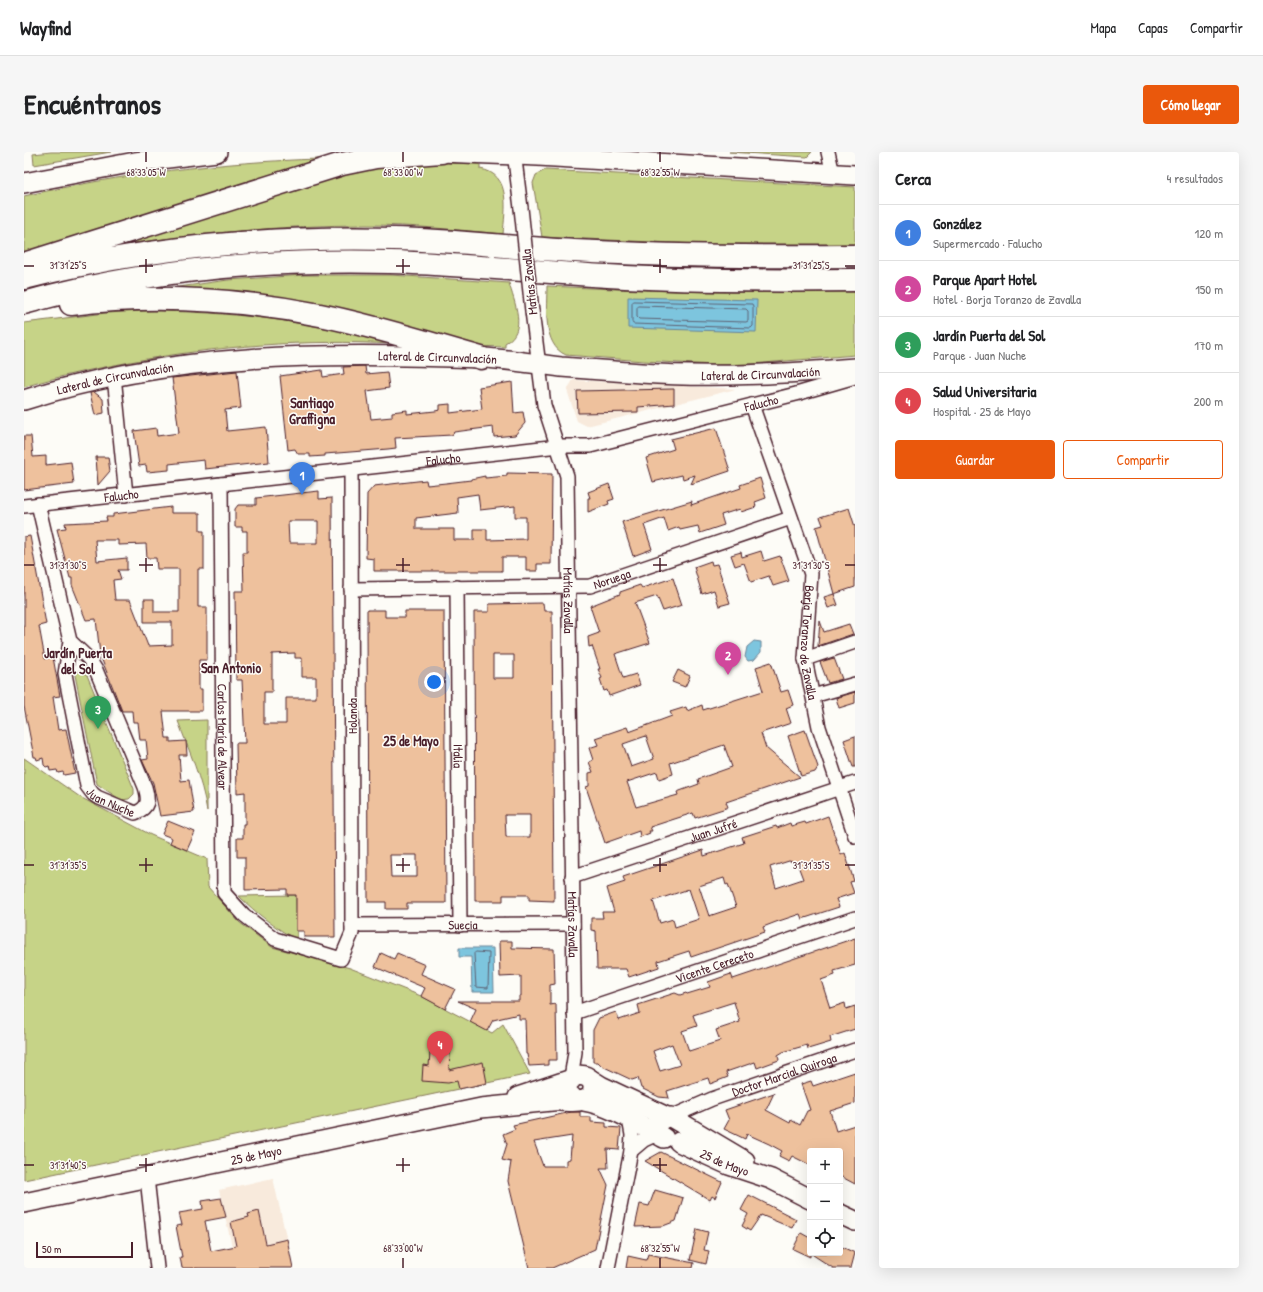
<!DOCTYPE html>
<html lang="es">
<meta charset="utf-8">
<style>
body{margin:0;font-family:"Patrick Hand",sans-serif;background:#f6f6f6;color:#202124}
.controls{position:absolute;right:12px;bottom:12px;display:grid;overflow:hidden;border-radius:4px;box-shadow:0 4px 16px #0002}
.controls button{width:36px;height:36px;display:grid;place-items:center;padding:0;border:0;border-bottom:1px solid #e0e0e0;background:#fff;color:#202124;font:20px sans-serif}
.scale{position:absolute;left:12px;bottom:10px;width:97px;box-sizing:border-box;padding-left:4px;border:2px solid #4a1f2b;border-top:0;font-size:11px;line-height:14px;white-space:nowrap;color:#4a1f2b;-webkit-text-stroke:3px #fdfcf7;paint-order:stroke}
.you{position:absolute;left:410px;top:530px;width:14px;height:14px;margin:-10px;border:3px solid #fff;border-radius:50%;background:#1a73e8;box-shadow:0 0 0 6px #1a73e833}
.badge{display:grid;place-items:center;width:26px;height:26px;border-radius:50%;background:#ea580c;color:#fff;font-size:13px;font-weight:700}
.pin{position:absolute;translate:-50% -33px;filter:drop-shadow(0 1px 2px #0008)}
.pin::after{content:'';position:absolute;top:21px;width:14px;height:12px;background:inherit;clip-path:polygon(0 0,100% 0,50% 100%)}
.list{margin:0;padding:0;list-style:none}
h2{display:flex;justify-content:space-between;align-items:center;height:52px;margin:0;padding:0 16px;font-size:17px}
h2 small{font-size:13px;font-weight:400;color:#757577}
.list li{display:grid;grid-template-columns:26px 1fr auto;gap:12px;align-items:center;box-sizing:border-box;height:56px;padding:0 16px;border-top:1px solid #e0e0e0}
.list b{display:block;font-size:15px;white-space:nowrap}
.list p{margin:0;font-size:13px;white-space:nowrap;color:#757577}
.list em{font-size:13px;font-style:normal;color:#757577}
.actions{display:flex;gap:8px;padding:12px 16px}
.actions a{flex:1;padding:9px 0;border:1px solid #ea580c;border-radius:4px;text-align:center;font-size:14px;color:#ea580c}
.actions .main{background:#ea580c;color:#fff}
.icon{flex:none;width:22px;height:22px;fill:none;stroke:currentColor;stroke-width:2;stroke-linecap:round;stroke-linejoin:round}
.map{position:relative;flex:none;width:831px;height:1116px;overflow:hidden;border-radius:4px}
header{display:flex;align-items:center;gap:24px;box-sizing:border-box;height:56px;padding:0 20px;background:#fff;border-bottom:1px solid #e0e0e0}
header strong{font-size:19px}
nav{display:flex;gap:22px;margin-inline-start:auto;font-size:14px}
.intro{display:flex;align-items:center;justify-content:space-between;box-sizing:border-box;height:96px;padding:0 24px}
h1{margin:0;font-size:28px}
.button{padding:10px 18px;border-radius:4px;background:#ea580c;color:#fff;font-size:14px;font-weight:700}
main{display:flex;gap:24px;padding:0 24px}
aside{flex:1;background:#fff;border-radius:4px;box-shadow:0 4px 16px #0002}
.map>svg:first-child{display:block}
</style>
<header>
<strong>Wayfind</strong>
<nav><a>Mapa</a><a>Capas</a><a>Compartir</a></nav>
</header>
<div class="intro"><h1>Encuéntranos</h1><a class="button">Cómo llegar</a></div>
<main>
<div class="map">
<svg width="831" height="1116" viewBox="0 0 831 1116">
<rect width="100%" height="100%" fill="#fdfcf7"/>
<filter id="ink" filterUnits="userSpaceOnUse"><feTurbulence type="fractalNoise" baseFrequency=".025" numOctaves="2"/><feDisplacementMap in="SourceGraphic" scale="8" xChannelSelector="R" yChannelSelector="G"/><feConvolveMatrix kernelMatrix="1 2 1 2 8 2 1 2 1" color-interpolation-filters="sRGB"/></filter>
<g filter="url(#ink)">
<path fill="#f8eadc" d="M549,228L712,237L563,274L553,269L543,238Z
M249,1026L269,1116H213L195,1038Z"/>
<path fill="#c6d387" stroke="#887959" d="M27,0H87L10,13L9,2Z
M705,0H788L783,5Z
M295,7L0,101V44C97,22 195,10 295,7Z
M397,10L456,12V17C488,22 481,58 479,82C434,78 388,73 342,73C257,73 173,82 88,94L310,20Z
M521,18L831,35V92H672L518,85L509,31L512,23Z
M281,123H367L485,131C490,150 504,179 481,191V195L448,194L119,140L204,128Z
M523,134C625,139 728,142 831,140V203L728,212L690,213L620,209L542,203C518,193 523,154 523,134Z
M120,159C204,159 288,169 369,192C281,187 193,194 106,210C70,217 35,224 0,235V171L82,161Z
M57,518L63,523L110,637V642L105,647L97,648L73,632L51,523L54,519Z
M183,568V659C178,627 165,599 154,569Z
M0,606L56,645L127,683L183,707L184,735L215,770L248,795L326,816L397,844L468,881L479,872L506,922L0,1028Z
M272,743L273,788C251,776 232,761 215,744Z"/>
<path fill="#7dc5de" stroke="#698396" d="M604,145L733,148L732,180L604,176Z
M730,489L737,490V500L730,508L724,509L721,505L723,495Z
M435,796H469L470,840H448L447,805H435Z"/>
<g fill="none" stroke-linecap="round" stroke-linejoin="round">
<path stroke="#5e6173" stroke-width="1" d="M610,149L728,152L729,154V174L727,176L609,172L608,170V151Z
M615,154L722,157L724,159V169L722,170L615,167L613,165V156Z
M452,800L465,801L464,836L452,835L450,802Z"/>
</g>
<path fill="#eec19d" stroke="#4a1f2b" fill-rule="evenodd" d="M341,214L342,222L363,220L365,236L343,239L347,267L368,265V260L383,258V262L411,259L416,258V253L426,252V261L458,257L455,235L488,230L490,261L499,260L501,271L491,283L470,285L469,275L430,280L428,283L371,286L372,296L364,297L301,302V304L286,305V302H274L271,297L264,298L256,224L298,218L299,225L320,222L319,215Z
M213,219L217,256L201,258L203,279L242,275L245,310L181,317L180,308L145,312V318L123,320L122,313L115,314L110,279L132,276L133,284L155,281L148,226Z
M650,237V252L614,255V260L554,261L553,239Z
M70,240L79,247L80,261L71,263L66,241Z
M692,276L706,319L667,332L671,323L659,327L658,323L629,330L622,306L650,297L647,287Z
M0,284H7L9,305L22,304V313L47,310L50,332L0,338Z
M72,305H84L86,319L74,333Z
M483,321L528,322L527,412H513V419H502V405H478V419H350V407L342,406L343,342L350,334L402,328L403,333L422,331L447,328V327L461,324V326L483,324ZM454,342L456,358L491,354V365H502V387L463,388V377H450V388H430V377H392V366L434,361L433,345Z
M736,326L742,346L731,350L732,355L717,360L716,357L697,363L700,373L676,381L674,374L656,378L655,375L644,379L640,366L620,373L628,397L609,404L598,370L668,349L667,353L717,336L716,333Z
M585,332L590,347L584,349L585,352L564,360V346H566L564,340Z
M295,339V347L308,346L311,785H280V779H272V743H263V737L221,738V705H213V686H219V672H221V640L213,641L212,591H221L218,528H212L211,439H220L219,400H223V379H218V375H211V357L214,353H232V346ZM264,369H294V391H265ZM271,501V506H278V525H292V546H262V572H240V540H248V502Z
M147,355V361H176V379H180V417H174V455H183V508H175V537H178V559H139L142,586H146V590L162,589L163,603H155L157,629L165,628L170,660L136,664L129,631L118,608L124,607L122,588H116L114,570H109L108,559H98L76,503L72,467L62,468L48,433V426H46L33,377L42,376L41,371L83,369L82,365H89V362ZM71,388H94V393L122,392L123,406H132L133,417H155V460H130V447H120V470H148V493L124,494L106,448H91L89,428L97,427L94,418H103V406L73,409Z
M825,356L831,375V435L810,442L792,375L799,373L796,365Z
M6,384L22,472L15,474L21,507L29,505L36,544L29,545L34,578L42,577L51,621L40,623L39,620L34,621L33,618L26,619L25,614L22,615L20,613L19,606L13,608L12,605H10L0,554V385Z
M737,399L740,409L756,404L765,429L749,434L745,424L727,430L720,411L711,414L707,403L717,400L718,405Z
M687,409L688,413L693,412L706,451L695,454L690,438L678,442L670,415Z
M649,426L658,453L639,459L633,444L611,451L626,491L591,502L599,526L612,522L616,533L585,544L583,538L580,539L576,527L578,526L574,517H576L568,494L565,495L564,485L575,481L566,454L596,442V440L616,433L618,436Z
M810,442L814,453L804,456L800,445Z
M519,451L520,459H528L530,749L505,748V743H479V749H451L450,460H465V452ZM469,503H490V526H469ZM481,663H506V685H482Z
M343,458H361V465H381V459H420L422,751H383V757H362V750H344ZM366,703H393V725H367Z
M796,469L800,480L825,472L829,482L794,494Z
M810,506L818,527L804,531L796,510Z
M747,510L757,540L764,538L769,553L762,556L767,571L737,581L742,596L776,625L702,650L704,655L699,657L671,666L669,661L626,675L628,679H625L626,681L616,685L615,679L581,691L562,635L565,634V621L569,620L565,610L569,608L565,596L574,593L571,586L603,575L605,580L648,564L646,560L662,555L663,559L678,553L679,558L739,539L732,515ZM622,584L630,607L607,615L599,592ZM700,593L708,615L674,627L675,632L653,640L654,643L612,655L603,630L633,620L635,627L649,622L646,611Z
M654,518L666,524L661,535L648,530Z
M831,540V551L815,556L812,546Z
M781,578L794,615L791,620L777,624L764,584Z
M831,584V615H829L820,588Z
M804,664L817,703L821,701L830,729L826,730L830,741L812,747L815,755L778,767L776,762L752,770L739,775L741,780L667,805L665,799L634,809L635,815L605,825L602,817H573L572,779L567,778V766H579L578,760H590L583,736L601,730L599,725L679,698L680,704L720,691L718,685L752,674L753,676L766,671L767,674L781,670L782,672ZM765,709L773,711L779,727L752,736L746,715ZM700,726L702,733L704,732L712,755L685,764L675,734ZM665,737L675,767L651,775L649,767L636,771L629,749Z
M144,669L171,680L163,698L146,691L148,686L138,682Z
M831,786V813L810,819L811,823L797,828L806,856L821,851L822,857L831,854V877L806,885L807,890L784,897L783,893L759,900L754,903L755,908L733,916L731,910L702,920L704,925L686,932L684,926L643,939L645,946L635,945L617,936L614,926L608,928L578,914L574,910H569V878L575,866L592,860L595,868L616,861L614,853L651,841L656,843L662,841L663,842L686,835L684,830L707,822L709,827ZM710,850L716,870L692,878L696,889L665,899L658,879L673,874L669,863ZM648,892L656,913L636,919L629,899Z
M475,789H488V796L530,797L531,832L526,833V853L532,852L533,908H524V913L505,914L503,902H502L501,867H495V862L469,868L463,879L446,870L452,857L434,849H495V844H497V824L476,825Z
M357,801L370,807L373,801L401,813L397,822L431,837L421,857L397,844L401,836L351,815Z
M407,886L427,887L425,918L459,910L463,931L435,937L433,929L424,931L398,929L399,913L405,914Z
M831,920V951L806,959L812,979L831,973V1032L816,1024V999H786V1013L768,1004L765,1009L755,1004L758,999L745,992L723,982L721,987L700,977L705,968L701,958L750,941L742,958L766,971L767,968L776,973L783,959L786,958L777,932L787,929L789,934Z
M547,960H556V965H567V970L582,971V975L597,976L595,998L583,997L584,1016H576L584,1033L571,1097L528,1116H505L484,1029L487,1010L478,1008L483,992L479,982L491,977L489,973ZM548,984L546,1007L542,1008V1014H519L510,990Z
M637,1000L698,1030L691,1046L688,1044L686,1048L621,1009Z
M631,1038L659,1046L652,1069L639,1074L611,1075L616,1052L625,1054Z
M725,1043L772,1067L768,1076L737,1063L726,1079L718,1074L724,1062L717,1058Z
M197,1046L202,1065L181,1069L187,1099L212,1094L207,1070L225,1065L224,1062L235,1059L242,1092L263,1087L269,1116H158L156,1105H158L152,1074L158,1073L155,1061L179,1057L178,1049Z
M673,1077L684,1080L680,1098L685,1099L682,1112L666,1108Z
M777,1081L786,1086V1101H816V1094L831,1101L827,1116H809L786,1101V1105L769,1097Z
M624,1102L670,1111L669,1116H602L604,1104L622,1108Z"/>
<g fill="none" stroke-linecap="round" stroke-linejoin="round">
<defs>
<g id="street">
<path d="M490,0L497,56"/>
<path d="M804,0L809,22"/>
<path id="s1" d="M508,159L520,253L543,324L551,900L547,926"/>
<path d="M90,224L102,343"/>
<path id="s2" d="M728,253L787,422L781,507L795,575L831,684"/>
<path id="s3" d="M197,332L200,741L220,763L251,787L317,807L328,781L327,318"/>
<path id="s4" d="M14,352L46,489L41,522L63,634L69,642L73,645L111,661C125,656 125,648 121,635L72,518L65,507L46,489"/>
<path id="s5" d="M0,354L535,294H566L772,242L831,225"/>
<path id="s6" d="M433,435L436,773"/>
<path id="s7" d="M327,437L566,434L767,366"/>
<path d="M781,507L831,490"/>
<path d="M789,544L831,532"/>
<path id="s8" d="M548,725L831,631"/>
<path id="s9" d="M328,773L549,772"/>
<path id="s10" d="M550,861L831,766"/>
<path id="s11" d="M647,965L688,947L831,898"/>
<path d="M607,999L620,988L633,982"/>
<path d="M123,1026L133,1116"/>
<path d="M584,1116L607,999L608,983L605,967"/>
</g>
<g id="secondary">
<path d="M416,0L514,4L831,23"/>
<path d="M0,31L111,10L193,0"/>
<path id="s12" d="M0,248C148,200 304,200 458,206C485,207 511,212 537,215C564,217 590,219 617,221C689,226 759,222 831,216"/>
<path d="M566,927L577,934L643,965"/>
<path d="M494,945L545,928"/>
<path d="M560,949C584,952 618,974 640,986"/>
<path d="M632,980C631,971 638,965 647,965L721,1009"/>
<path id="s13" d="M655,990L705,1013L747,1027L786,1047"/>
<path id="s14" d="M0,1051L457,956L528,949C541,948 557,953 567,944C573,931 565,921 551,924L543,932V940L552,949"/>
<path d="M816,1062L831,1069"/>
</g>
<path id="highway" d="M0,112L318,12L352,5L417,0
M0,126C121,95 246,84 370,87C430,88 490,96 550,99C644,104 737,105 831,104
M0,151C118,118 244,107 366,110C438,112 511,120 584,124C666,129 749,129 831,128
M47,152C130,142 214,147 296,163C351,174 404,191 457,206"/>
</defs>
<use href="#street" stroke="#4a1f2b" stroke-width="16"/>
<use href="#secondary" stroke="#4a1f2b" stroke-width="22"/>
<use href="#highway" stroke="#4a1f2b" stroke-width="25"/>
<use href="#street" stroke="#fdfcf7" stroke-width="13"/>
<use href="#secondary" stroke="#fdfcf7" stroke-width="19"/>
<use href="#highway" stroke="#fdfcf7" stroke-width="22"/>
<defs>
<path id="street-bridge" d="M497,56L508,159"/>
</defs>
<use href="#street-bridge" stroke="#4a1f2b" stroke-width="16" stroke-linecap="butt"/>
<use href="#street-bridge" stroke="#fdfcf7" stroke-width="13"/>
</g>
</g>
<path fill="none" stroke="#4a1f2b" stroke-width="1.5" d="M122,0V10M379,0V10M636,0V10M122,107V121M379,107V121M636,107V121M0,114H10M115,114H129M372,114H386M629,114H643M821,114H831M122,406V420M379,406V420M636,406V420M0,413H10M115,413H129M372,413H386M629,413H643M821,413H831M122,706V720M379,706V720M636,706V720M0,713H10M115,713H129M372,713H386M629,713H643M821,713H831M122,1006V1020M379,1006V1020M636,1006V1020M0,1013H10M115,1013H129M372,1013H386M629,1013H643M379,1106V1116M636,1106V1116"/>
<g text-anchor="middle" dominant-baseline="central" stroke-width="3" stroke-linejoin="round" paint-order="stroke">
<g font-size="13" fill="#4a1f2b" stroke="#fdfcf7">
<text transform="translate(505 130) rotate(-96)">Matías Zavalla</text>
<text stroke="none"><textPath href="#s12" startOffset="418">Lateral de Circunvalación</textPath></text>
<text stroke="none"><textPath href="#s12" startOffset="742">Lateral de Circunvalación</textPath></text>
<text stroke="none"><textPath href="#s12" startOffset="94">Lateral de Circunvalación</textPath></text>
<text stroke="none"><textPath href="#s5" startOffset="746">Falucho</textPath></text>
<text stroke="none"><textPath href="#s5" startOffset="422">Falucho</textPath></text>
<text stroke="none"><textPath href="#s5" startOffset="98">Falucho</textPath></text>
<text stroke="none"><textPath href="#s7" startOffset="262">Noruega</textPath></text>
<text stroke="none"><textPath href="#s1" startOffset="294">Matías Zavalla</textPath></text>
<text stroke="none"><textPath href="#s2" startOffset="248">Borja Toranzo de Zavalla</textPath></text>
<text transform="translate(328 564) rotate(-90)">Holanda</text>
<text stroke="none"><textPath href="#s3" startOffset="253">Carlos María de Alvear</textPath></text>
<text stroke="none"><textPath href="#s6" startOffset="169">Italia</textPath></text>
<text stroke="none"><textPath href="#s4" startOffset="318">Juan Nuche</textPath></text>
<text stroke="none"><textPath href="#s8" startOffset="149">Juan Jufré</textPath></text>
<text stroke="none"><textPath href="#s9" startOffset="111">Suecia</textPath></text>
<text stroke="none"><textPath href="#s1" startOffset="618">Matías Zavalla</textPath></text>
<text stroke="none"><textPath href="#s10" startOffset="148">Vicente Cereceto</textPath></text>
<text stroke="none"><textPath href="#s11" startOffset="121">Doctor Marcial Quiroga</textPath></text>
<text stroke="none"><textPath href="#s14" startOffset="237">25 de Mayo</textPath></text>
<text stroke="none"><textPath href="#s13" startOffset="50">25 de Mayo</textPath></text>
</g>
<g font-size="14" font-weight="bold" fill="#4a1f2b" stroke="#fdfcf7">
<text x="288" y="250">Santiago<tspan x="288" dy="16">Graffigna</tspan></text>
<text x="54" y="500">Jardín Puerta<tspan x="54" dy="16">del Sol</tspan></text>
<text x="207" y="515">San Antonio</text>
<text x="387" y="588">25 de Mayo</text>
</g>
</g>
<g font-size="10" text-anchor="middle" fill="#4a1f2b" stroke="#fdfcf7" stroke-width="3" stroke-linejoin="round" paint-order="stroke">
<text x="122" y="24">68°33'05"W</text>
<text x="379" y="24">68°33'00"W</text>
<text x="636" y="24">68°32'55"W</text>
<text x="44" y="117">31°31'25"S</text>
<text x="787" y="117">31°31'25"S</text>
<text x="44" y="417">31°31'30"S</text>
<text x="787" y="417">31°31'30"S</text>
<text x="44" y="717">31°31'35"S</text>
<text x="787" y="717">31°31'35"S</text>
<text x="44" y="1017">31°31'40"S</text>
<text x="379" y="1100">68°33'00"W</text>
<text x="636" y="1100">68°32'55"W</text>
</g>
</svg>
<div class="controls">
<button>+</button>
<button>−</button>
<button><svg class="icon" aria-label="locate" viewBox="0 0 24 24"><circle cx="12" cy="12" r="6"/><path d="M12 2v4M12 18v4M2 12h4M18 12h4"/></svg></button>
</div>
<div class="scale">50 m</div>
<div class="you"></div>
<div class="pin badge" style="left:278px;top:343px;background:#3f7fe0">1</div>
<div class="pin badge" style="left:704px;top:523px;background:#d1479c">2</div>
<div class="pin badge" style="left:74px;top:577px;background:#2e9e5b">3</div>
<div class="pin badge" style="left:416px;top:912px;background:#e0444e">4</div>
</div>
<aside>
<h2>Cerca<small>4 resultados</small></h2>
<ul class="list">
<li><span class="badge" style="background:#3f7fe0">1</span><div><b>González</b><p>Supermercado · Falucho</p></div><em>120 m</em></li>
<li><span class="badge" style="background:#d1479c">2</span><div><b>Parque Apart Hotel</b><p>Hotel · Borja Toranzo de Zavalla</p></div><em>150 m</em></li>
<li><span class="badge" style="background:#2e9e5b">3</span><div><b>Jardín Puerta del Sol</b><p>Parque · Juan Nuche</p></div><em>170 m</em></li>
<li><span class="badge" style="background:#e0444e">4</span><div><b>Salud Universitaria</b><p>Hospital · 25 de Mayo</p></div><em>200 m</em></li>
</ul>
<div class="actions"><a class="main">Guardar</a><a>Compartir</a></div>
</aside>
</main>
